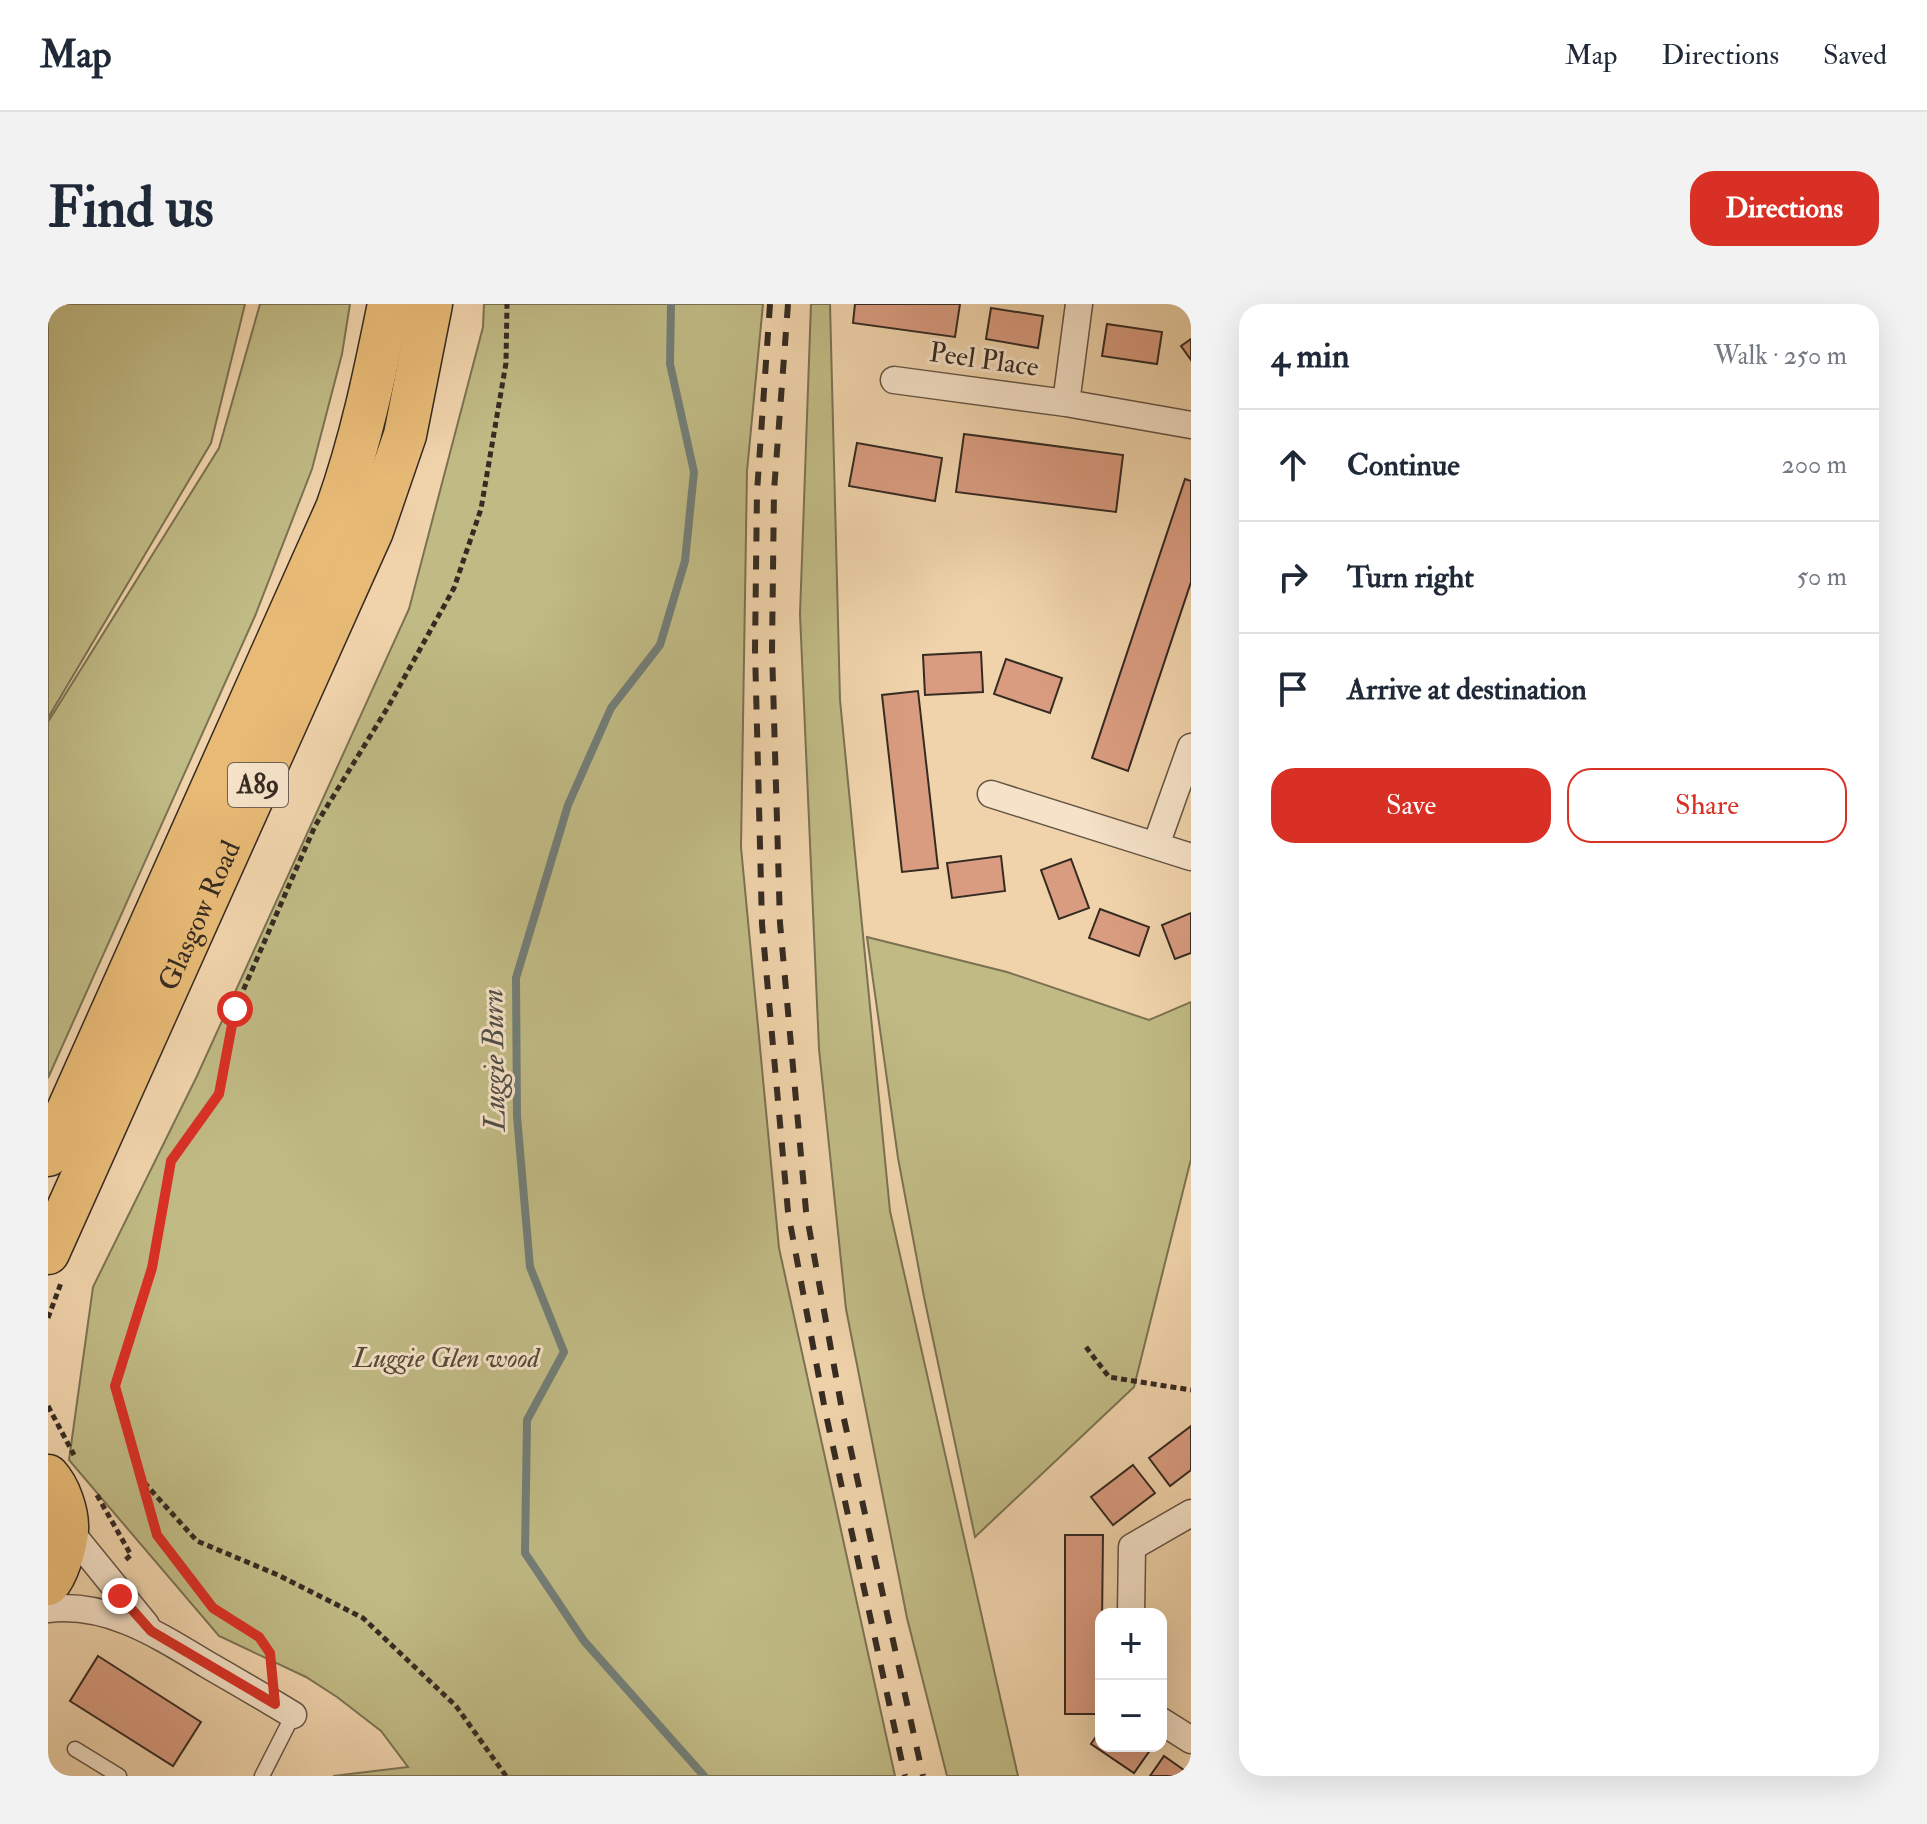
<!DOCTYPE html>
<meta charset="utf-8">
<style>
body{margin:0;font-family:"IM FELL Double Pica",serif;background:#f2f2f3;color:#1f2937}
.controls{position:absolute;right:24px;bottom:24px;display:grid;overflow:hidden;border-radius:16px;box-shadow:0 8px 32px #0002}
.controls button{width:72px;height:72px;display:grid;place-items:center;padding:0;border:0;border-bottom:2px solid #e0e1e3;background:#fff;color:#1f2937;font:40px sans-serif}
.stop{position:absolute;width:24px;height:24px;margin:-18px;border:6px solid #d93025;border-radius:50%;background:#fff}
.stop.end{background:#d93025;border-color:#fff;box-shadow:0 2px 8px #0008}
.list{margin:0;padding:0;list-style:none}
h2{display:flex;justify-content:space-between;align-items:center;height:104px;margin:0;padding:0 32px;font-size:34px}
h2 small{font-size:26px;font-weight:400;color:#747a83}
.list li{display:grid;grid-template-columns:52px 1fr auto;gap:24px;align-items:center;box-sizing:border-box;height:112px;padding:0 32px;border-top:2px solid #e0e1e3}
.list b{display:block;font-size:30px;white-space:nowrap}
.list em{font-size:26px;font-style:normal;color:#747a83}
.actions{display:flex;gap:16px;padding:24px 32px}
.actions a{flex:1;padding:18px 0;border:2px solid #d93025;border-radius:24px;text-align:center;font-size:28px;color:#d93025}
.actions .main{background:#d93025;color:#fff}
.icon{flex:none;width:44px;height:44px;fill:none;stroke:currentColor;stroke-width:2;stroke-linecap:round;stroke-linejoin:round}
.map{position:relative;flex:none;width:1143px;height:1472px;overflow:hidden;border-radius:24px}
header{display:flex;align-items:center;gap:48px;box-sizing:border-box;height:112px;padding:0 40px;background:#fff;border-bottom:2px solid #e0e1e3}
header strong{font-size:38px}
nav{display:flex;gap:44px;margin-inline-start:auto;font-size:28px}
.intro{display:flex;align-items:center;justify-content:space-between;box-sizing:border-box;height:192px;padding:0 48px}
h1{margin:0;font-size:56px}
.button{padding:20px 36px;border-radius:24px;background:#d93025;color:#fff;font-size:28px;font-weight:700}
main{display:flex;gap:48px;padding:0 48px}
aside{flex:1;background:#fff;border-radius:24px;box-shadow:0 8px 32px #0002}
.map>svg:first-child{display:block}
</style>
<header>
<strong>Map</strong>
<nav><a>Map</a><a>Directions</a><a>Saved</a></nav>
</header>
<div class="intro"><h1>Find us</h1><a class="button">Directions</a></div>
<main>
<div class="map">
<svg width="1143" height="1472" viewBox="0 0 1143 1472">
<rect width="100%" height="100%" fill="#f0d3ab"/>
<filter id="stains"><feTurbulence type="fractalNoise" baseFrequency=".0025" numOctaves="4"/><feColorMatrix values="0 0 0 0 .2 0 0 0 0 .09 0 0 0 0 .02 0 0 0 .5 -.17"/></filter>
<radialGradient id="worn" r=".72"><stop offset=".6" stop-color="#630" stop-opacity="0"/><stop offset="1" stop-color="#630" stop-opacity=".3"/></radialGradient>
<path fill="#c0ba84" stroke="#7b7253" stroke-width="2" d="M0,0H197L163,139L0,414Z
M212,0H302L294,50L264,165L207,312L0,774V418L171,144Z
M436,0H715L699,167L693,543L731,944L847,1472H285L360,1463L333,1427L289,1393L258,1373L171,1332L21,1156L45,983L149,772L361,305L435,23Z
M763,0H782L792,396L842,907L970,1472H899L859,1314L798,1005L771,745L752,310Z
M819,633L959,668L1101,716L1143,698V855L1086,1083L927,1233L876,993L850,854Z"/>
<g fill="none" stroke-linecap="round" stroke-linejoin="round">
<path stroke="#737e78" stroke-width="8" d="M623,0L622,60L646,168L637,257L612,341L563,404L520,501L468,674L469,812L482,963L516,1048L479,1116L477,1249L536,1337L656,1472"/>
</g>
<path fill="#d99c80" stroke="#362b22" stroke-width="2" d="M807,0H912L907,33L805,19Z
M943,4L995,12L990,44L938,35Z
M1059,20L1114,28L1109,60L1054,52Z
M1143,35V56L1133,42Z
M916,130L1075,151L1068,208L908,188Z
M809,139L894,154L887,197L801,182Z
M1137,175L1143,177V278L1080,467L1044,454Z
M933,348L935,388L877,391L875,351Z
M958,355L1014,374L1002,409L946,390Z
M870,387L890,564L854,568L834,391Z
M953,552L957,587L904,594L899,559Z
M1023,555L1041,604L1011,615L993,566Z
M1052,605L1101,623L1091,652L1041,634Z
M1143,609V649L1127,655L1114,621Z
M1143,1122V1166L1122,1182L1101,1154Z
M1085,1161L1107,1189L1065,1221L1043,1193Z
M1017,1231H1055L1053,1410H1017Z
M50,1352L153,1418L125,1462L22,1397Z
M1053,1425V1442H1105L1086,1469L1043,1440Z
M1116,1452L1143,1471V1472H1102Z"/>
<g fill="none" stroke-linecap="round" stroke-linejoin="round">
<defs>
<path id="service" d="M27,1445L71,1472
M214,1472L245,1411"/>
<path id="minor" d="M1031,0L1018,99L1143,121
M846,76L1018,99
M943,490L1143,553
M1108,541L1143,443
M20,1225L98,1321
M0,1305C60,1298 110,1331 160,1361C188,1377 217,1394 245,1411
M1083,1310L1084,1243L1143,1209
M1113,1417L1143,1436"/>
<g id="primary">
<path d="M0,851L289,204C313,137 327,69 341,0"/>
<path id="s1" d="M0,949L324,227L357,131L383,0"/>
<path d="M0,1172C11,1184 20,1208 19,1226C19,1239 9,1271 0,1280"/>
</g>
</defs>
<use href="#service" stroke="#645544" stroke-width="17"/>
<use href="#minor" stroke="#645544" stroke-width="29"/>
<use href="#primary" stroke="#362b22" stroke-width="45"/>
<path stroke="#362b22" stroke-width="5" stroke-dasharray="6 4" stroke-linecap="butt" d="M0,1014L13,979
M1038,1043L1061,1073L1143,1086
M0,1102L26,1151
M92,1176L109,1231L165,1304L211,1333L222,1349L224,1371
M49,1191L83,1251L76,1257
M458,1472L408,1402L315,1314L230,1271L149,1237L92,1174L67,1082L104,964L123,857L171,790L187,705L267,522L340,403L406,284L433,205L458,59L459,0"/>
<use href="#service" stroke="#f5e2c8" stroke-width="14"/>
<use href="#minor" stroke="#f5e2c8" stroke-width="26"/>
<use href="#primary" stroke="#e8ba76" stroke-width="42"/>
<path stroke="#362b22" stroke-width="6" stroke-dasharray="14 14" stroke-linecap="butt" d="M722,0L709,188L707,346L714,620L740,908L777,1106L857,1472
M740,0L726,187L724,346L732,619L758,907L794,1106L875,1472"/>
</g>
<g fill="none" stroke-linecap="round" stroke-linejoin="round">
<path stroke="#d93025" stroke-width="10" d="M72,1292L103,1327L227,1400L222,1349L211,1333L165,1304L109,1231L67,1082L104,964L123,857L171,790L187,705"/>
</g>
<g text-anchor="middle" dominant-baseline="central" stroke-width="6" stroke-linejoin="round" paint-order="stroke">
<rect fill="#f5e2c8" stroke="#6f6254" stroke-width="2" x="180" y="459" width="60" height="44" rx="6"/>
<g font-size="26" font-weight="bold" fill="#362b22">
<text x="210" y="481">A89</text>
</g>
<g font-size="28" fill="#362b22" stroke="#f5e2c8">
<text transform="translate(936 56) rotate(8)">Peel Place</text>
<text stroke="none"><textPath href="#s1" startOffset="370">Glasgow Road</textPath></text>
</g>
<g font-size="28" font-style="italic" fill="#524836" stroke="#f5e2c8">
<text x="398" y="1054">Luggie Glen wood</text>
</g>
<g font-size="30" font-style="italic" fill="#504e46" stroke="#f5e2c8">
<text transform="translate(446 756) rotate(-91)">Luggie Burn</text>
</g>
</g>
<rect width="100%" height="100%" filter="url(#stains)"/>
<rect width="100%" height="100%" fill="url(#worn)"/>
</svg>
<div class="controls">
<button>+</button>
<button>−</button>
</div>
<div class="stop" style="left:187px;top:705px"></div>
<div class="stop end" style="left:72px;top:1292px"></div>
</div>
<aside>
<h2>4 min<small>Walk · 250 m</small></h2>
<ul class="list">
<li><svg class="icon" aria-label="ahead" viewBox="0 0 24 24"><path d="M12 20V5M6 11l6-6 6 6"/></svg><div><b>Continue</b></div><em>200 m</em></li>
<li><svg class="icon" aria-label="right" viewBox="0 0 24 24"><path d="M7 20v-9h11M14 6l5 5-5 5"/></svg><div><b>Turn right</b></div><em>50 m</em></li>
<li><svg class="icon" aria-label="arrive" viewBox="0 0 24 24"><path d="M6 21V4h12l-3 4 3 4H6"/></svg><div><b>Arrive at destination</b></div></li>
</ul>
<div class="actions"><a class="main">Save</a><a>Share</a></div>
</aside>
</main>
